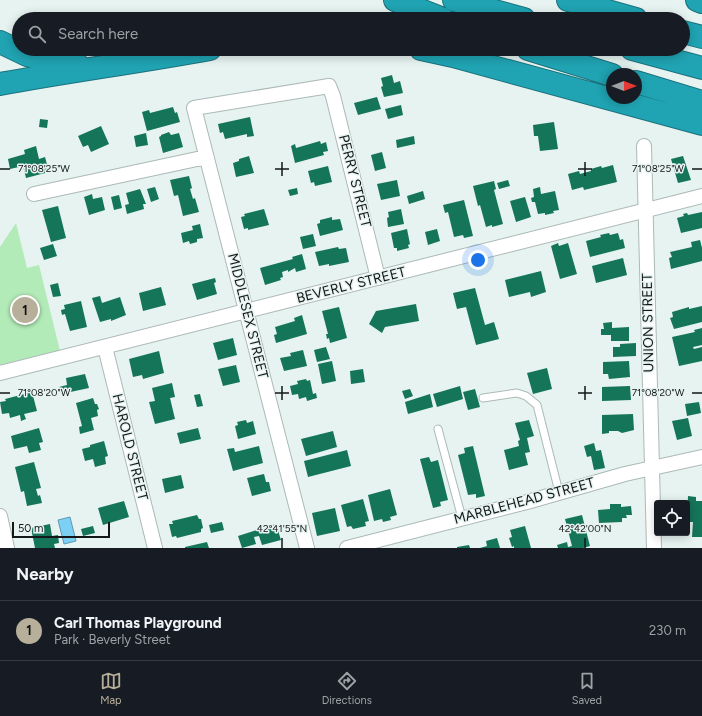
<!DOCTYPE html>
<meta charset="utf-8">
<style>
body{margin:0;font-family:Figtree,sans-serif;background:#20242c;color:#f1f3f6}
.controls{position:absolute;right:12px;bottom:12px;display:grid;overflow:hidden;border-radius:4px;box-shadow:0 2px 10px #0003}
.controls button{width:36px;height:36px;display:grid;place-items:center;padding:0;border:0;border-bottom:1px solid #363941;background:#171b24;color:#f1f3f6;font:20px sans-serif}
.compass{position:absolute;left:606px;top:68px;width:36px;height:36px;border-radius:50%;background:#171b24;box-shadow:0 2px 10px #0003;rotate:90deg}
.scale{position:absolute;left:12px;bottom:10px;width:98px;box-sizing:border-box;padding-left:4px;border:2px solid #131717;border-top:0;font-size:11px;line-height:14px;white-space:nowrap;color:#131717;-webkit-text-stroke:3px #e6f3f1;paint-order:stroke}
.you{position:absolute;left:478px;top:260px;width:14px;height:14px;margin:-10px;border:3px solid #fff;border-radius:50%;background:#1a73e8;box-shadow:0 0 0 6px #1a73e833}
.badge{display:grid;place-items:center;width:26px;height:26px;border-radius:50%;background:#b7af9a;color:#111;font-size:13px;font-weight:700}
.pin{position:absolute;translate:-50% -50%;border:2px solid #fff;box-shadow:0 1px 4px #0006}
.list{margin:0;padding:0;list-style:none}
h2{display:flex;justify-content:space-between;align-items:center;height:52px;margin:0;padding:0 16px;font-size:17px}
h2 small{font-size:13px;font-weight:400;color:#9ea1a6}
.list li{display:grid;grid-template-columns:26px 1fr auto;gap:12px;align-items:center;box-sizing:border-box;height:60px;padding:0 16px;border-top:1px solid #363941}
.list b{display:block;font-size:15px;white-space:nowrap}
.list p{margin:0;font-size:13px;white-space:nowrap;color:#9ea1a6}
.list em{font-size:13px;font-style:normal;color:#9ea1a6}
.icon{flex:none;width:22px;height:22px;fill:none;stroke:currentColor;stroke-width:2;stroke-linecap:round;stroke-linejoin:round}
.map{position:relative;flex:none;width:702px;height:548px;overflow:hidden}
.search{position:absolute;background:#171b24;box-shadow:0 2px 10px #0003;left:12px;right:12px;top:12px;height:44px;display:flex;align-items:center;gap:10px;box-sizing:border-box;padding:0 14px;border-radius:22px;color:#9ea1a6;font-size:15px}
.sheet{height:112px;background:#171b24}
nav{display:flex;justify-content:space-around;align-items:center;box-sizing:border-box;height:56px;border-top:1px solid #363941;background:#171b24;font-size:11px;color:#9ea1a6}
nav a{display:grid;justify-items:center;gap:2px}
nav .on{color:#b7af9a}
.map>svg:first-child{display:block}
</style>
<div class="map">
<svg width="702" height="548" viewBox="0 0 702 548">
<rect width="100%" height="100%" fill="#e6f3f1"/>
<path fill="#b2ebb7" d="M16,223L27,268L39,265L60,351L0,365V247Z"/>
<path fill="#7bd0f4" stroke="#5c98b2" d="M70,517L76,541L64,544L58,520Z"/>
<path fill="#157558" d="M392,75L394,83L400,81L403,93L384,97L381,87L383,86L381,78Z
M377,97L381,109L358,115L354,103Z
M401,105L403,115L388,119L385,109Z
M173,107L175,113L177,112L180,122L147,131L142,112L149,110L150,113Z
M250,117L254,136L247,137V134L225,139L223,132L220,133L218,124Z
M40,119L48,120L47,128L39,127Z
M554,122L558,149L540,151L538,136H534L533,125Z
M101,126L109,144L91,152L88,145L83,147L78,136Z
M169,132L171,135L179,133L183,147L163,153L159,137L161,136V135Z
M146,133L148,145L136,147L134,136Z
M414,136L415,144L397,148L396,140Z
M320,141L321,144L326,142L328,151L323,152L324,155L295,163L291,146L295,144L296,148Z
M36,146L39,159L45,157L49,172L26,178L23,166L10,169L8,159L25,154L24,150Z
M382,152L386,168L375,171L371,155Z
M249,156L254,173L236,177L233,163L239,161V159Z
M683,156L691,180L678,183L671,159Z
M613,165L617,182L584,190L583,187L572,190L568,174L579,171L580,174L591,171V169L601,166L602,168Z
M328,166L332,182L315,186L314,182L311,183L308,171Z
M189,176L192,188L190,189L193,199L195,198L199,212L183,216L178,195L174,196L170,180Z
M397,180L400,196L381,200L377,184Z
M508,180L510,186L499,189L497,183Z
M494,181L496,189L494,190L503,224L492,227V225L486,227L480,205L478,206L473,186Z
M155,187L159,199L151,202L147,189Z
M540,187L541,194L555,191L559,210L553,211L554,213L545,215V213L538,214L535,202H532L531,198L534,197L533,189Z
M297,188L298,194L290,196L288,190Z
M140,189L146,204H143L144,209L127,214L125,205L129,204L126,193Z
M423,191L425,199L409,204L407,196Z
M92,194L93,199L102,197L105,210L89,215L84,197Z
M119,195L122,208L114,210L111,197Z
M525,197L531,217L516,222L510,201Z
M464,200L473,236L464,238L463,235L454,237L448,212L445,213L443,205Z
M58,206L66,238L51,242L42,210Z
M264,209L269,225L248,230V228L244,229L241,217L245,216L244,214Z
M401,209L404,224L388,227L387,218L389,217L388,212Z
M702,212V228L681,233L677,218L684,216L683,214L687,213L688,215Z
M332,217V220L340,219L343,230L320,236L317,224L320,223V220Z
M200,224L203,238L197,239V242L190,244L189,241L183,243L181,233L193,230L192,226Z
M407,229L410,244L408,245L409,248L397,251V248H394L391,233Z
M437,229L440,241L428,245L425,232Z
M609,233L610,235L618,233L620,240L623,239L625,248L590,257L586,241L601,237L600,235Z
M313,234L316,246L303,249L300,237Z
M700,240L702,248V261L671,269L669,258L672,257L670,252L692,247L691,242Z
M558,243L559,246L568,243L577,274L560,279L551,246Z
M53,244L57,256L44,260L40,248Z
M338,247L339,249L346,248L349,262L329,266V264L319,266L315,252Z
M302,254L306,269L296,272L295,268L288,272V270L282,272L283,277L280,278L281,280L265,285L260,268L293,259L292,257Z
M623,258L627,275L596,283L592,266Z
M541,271L546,292L531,297L530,292L509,297L505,280Z
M215,278L216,282L214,283L217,294L197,300L192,284Z
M58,283L61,296L53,297L50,285Z
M161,287L166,305L143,311L139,293Z
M475,288L485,325L494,322L499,339L476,345L466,307L457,309L453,293Z
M100,296L102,303L120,297L126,315L111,321V319L100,322L92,298Z
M81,301L87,327L70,331L65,314L62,315L61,310L65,309L64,305Z
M416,304L419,321L385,327L382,333L369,324L376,311Z
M702,306V322L674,329L670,318L673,317L672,312L689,307V309Z
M339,307L347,338L330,343L329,338L327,339L326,334H328L322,311Z
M302,315L307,334L276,343L274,335L277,334L275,327L295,321L294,318Z
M612,322V328L629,327V341H611V335H601V329H604L603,323Z
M702,328V345L693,347L694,349L702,347V361L679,366L672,337L695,332L694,330Z
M233,338L237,355L218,360L213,343Z
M636,343V356L613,357V347H620V344Z
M326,347L330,359L317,362L314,350Z
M303,350L307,366L284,371L280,358L291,356L290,353Z
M159,351L164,373L143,379L142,375L133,377L129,359Z
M332,361L336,381L322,384L318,364Z
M629,361L630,377L609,379L608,374H603V362Z
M236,365L240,382L223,386L218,369Z
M547,368L552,389L533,394L527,373Z
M363,369L365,382L351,384L350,371Z
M85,374L89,388L61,394L59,387L67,385L66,378Z
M306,379L307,381L310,380L313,394L316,393L317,398L307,401L306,397L299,399L298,394L292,395L290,386L298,384L297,381Z
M172,383L175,397L170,398L175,419L155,424L149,402L155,401L152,388Z
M460,386L463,399L437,407L433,394Z
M630,386L631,400L602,401V387Z
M410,389L413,396L405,399L402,391Z
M475,389L480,407L468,410L463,392Z
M32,392L37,411L24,414L26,419L21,421L20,415L10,418L9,413L2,414L0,402L6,401L5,399Z
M200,394L203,406L197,407L194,395Z
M430,394L433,407L408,414L405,402Z
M93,398L95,404H97L99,409L97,410L98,416L91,418L94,430L80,434L79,427L82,426L76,403Z
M699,402L701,413L687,416L685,404Z
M633,414L634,430L622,433L618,431H609V433L602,434V415Z
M688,418L692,436L677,440L672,421Z
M246,420L247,423L253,421L256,434L238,439L235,426L238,425L237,422Z
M529,420L534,436L527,438L530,452L525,453L528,465L509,470L504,450L519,446L518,441L520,440L515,423Z
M39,428L43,442L39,443L41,450L29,453L27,446L14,449L11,436Z
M198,428L201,439L180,444L177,433Z
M333,431L337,447L306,456L301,439Z
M104,441L108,456L105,457L106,464L95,467L93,459L85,461L82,449L90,447V445Z
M594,443L596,451L601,450L605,468L594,470L591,456L587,457L584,446Z
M259,446L263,463L233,471L227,449L234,448L235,452Z
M473,446L485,496L476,498V494L468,495L458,455L465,453L464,448Z
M347,450L351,466L308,477L304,461Z
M429,457L431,462L438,460L448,500L440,502L441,506L433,508L420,459Z
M34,462L41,488L36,489L38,496L40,495L42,503L27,506L24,491L21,492L15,467Z
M264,474L266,482H269L271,491L252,496L247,478Z
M181,475L184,488L165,493L162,479Z
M390,489L397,515L390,517L391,520L383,522L382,519L374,521L368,495Z
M688,496L696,497V501H702V537H692L693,522H687Z
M363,499L369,521L365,522L366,526L353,529L351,526L347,527L341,505Z
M124,501L129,517L103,525L98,508Z
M610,504H621V507L631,506L632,515H626L627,518H622V522L599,523L598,510L610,509Z
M335,508L340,531L317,536L312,513Z
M197,515L199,519H201L203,528L201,529V532L177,538L176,536L172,537L169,524H173L172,521Z
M582,515L590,546L583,548H558L557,545L567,542L568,547L572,546L565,519Z
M222,522L224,530L211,533L209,525Z
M50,524L52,536L58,535L59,543L54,544L55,548H35L31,528Z
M276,524L281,540L262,545L259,536L254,537L256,544L242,548L238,536Z
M93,526L95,533L83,536L81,529Z
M525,526L531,548H514V546L512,547L509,538L512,537L510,530Z
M497,538L500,548H480L487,546L486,541Z
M207,542L209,548H185V547Z
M469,545L470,548H457V547Z"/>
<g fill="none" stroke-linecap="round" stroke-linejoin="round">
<defs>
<path id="lane" d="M483,398L517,393L526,396L537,405L559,492
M438,429L462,518"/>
<path id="street" d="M644,146L654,548
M34,194L197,159L207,158
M105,347L155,548
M0,373L702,196
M0,516L7,548
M307,548L194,108L329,86L333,96L378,278
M347,548L527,502L625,474L702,457"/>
<path id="highway" d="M395,0L443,19
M454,0L524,19
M568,0L636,19
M697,0L702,2
M683,32L702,37
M0,42L27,55L48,60L77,64
M421,49L453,56L702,124
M528,49L612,75
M632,49L702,68
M636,82L702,102
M0,84C70,71 140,62 210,49"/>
</defs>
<use href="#lane" stroke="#acb9b7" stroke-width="9"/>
<use href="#street" stroke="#acb9b7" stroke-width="16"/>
<use href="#highway" stroke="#1b727c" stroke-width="24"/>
<use href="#lane" stroke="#fff" stroke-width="7"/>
<use href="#street" stroke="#fff" stroke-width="14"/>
<use href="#highway" stroke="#20a3b2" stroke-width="22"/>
</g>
<path fill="none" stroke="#131717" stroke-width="1.5" d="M282,162V176M585,162V176M0,169H10M275,169H289M578,169H592M692,169H702M282,386V400M585,386V400M0,393H10M275,393H289M578,393H592M692,393H702M282,538V548M585,538V548"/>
<g text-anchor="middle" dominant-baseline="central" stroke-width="3" stroke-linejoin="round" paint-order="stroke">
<g font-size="14" fill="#131717" stroke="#e6f3f1">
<text transform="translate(355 181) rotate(76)">PERRY STREET</text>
<text transform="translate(351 285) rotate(-14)">BEVERLY STREET</text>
<text transform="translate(248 316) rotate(76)">MIDDLESEX STREET</text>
<text transform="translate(648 323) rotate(-91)">UNION STREET</text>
<text transform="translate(130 447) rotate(76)">HAROLD STREET</text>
<text transform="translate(524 501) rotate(-15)">MARBLEHEAD STREET</text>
</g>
</g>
<g font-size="10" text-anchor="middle" fill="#131717" stroke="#e6f3f1" stroke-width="3" stroke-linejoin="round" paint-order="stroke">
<text x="658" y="172">71°08'25"W</text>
<text x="44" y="172">71°08'25"W</text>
<text x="658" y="396">71°08'20"W</text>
<text x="44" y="396">71°08'20"W</text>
<text x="282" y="532">42°41'55"N</text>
<text x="585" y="532">42°42'00"N</text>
</g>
</svg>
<div class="controls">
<button><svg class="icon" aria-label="locate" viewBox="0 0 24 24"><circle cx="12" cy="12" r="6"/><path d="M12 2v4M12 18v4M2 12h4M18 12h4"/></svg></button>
</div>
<svg class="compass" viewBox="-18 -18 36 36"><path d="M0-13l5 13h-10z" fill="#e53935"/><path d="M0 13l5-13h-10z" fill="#9ea1a6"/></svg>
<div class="scale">50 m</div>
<div class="you"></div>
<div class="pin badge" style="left:25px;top:310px">1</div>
<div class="search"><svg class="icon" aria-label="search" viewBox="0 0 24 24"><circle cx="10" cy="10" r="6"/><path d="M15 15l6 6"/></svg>Search here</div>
</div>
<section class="sheet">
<h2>Nearby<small></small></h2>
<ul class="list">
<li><span class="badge">1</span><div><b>Carl Thomas Playground</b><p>Park · Beverly Street</p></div><em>230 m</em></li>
</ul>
</section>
<nav>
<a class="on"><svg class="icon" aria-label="map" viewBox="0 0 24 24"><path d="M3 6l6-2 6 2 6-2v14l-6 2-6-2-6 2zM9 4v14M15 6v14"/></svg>Map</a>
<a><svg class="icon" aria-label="directions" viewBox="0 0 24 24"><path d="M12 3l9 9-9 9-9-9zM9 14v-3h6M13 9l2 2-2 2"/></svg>Directions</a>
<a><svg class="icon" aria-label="saved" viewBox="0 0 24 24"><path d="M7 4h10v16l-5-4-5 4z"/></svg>Saved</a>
</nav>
